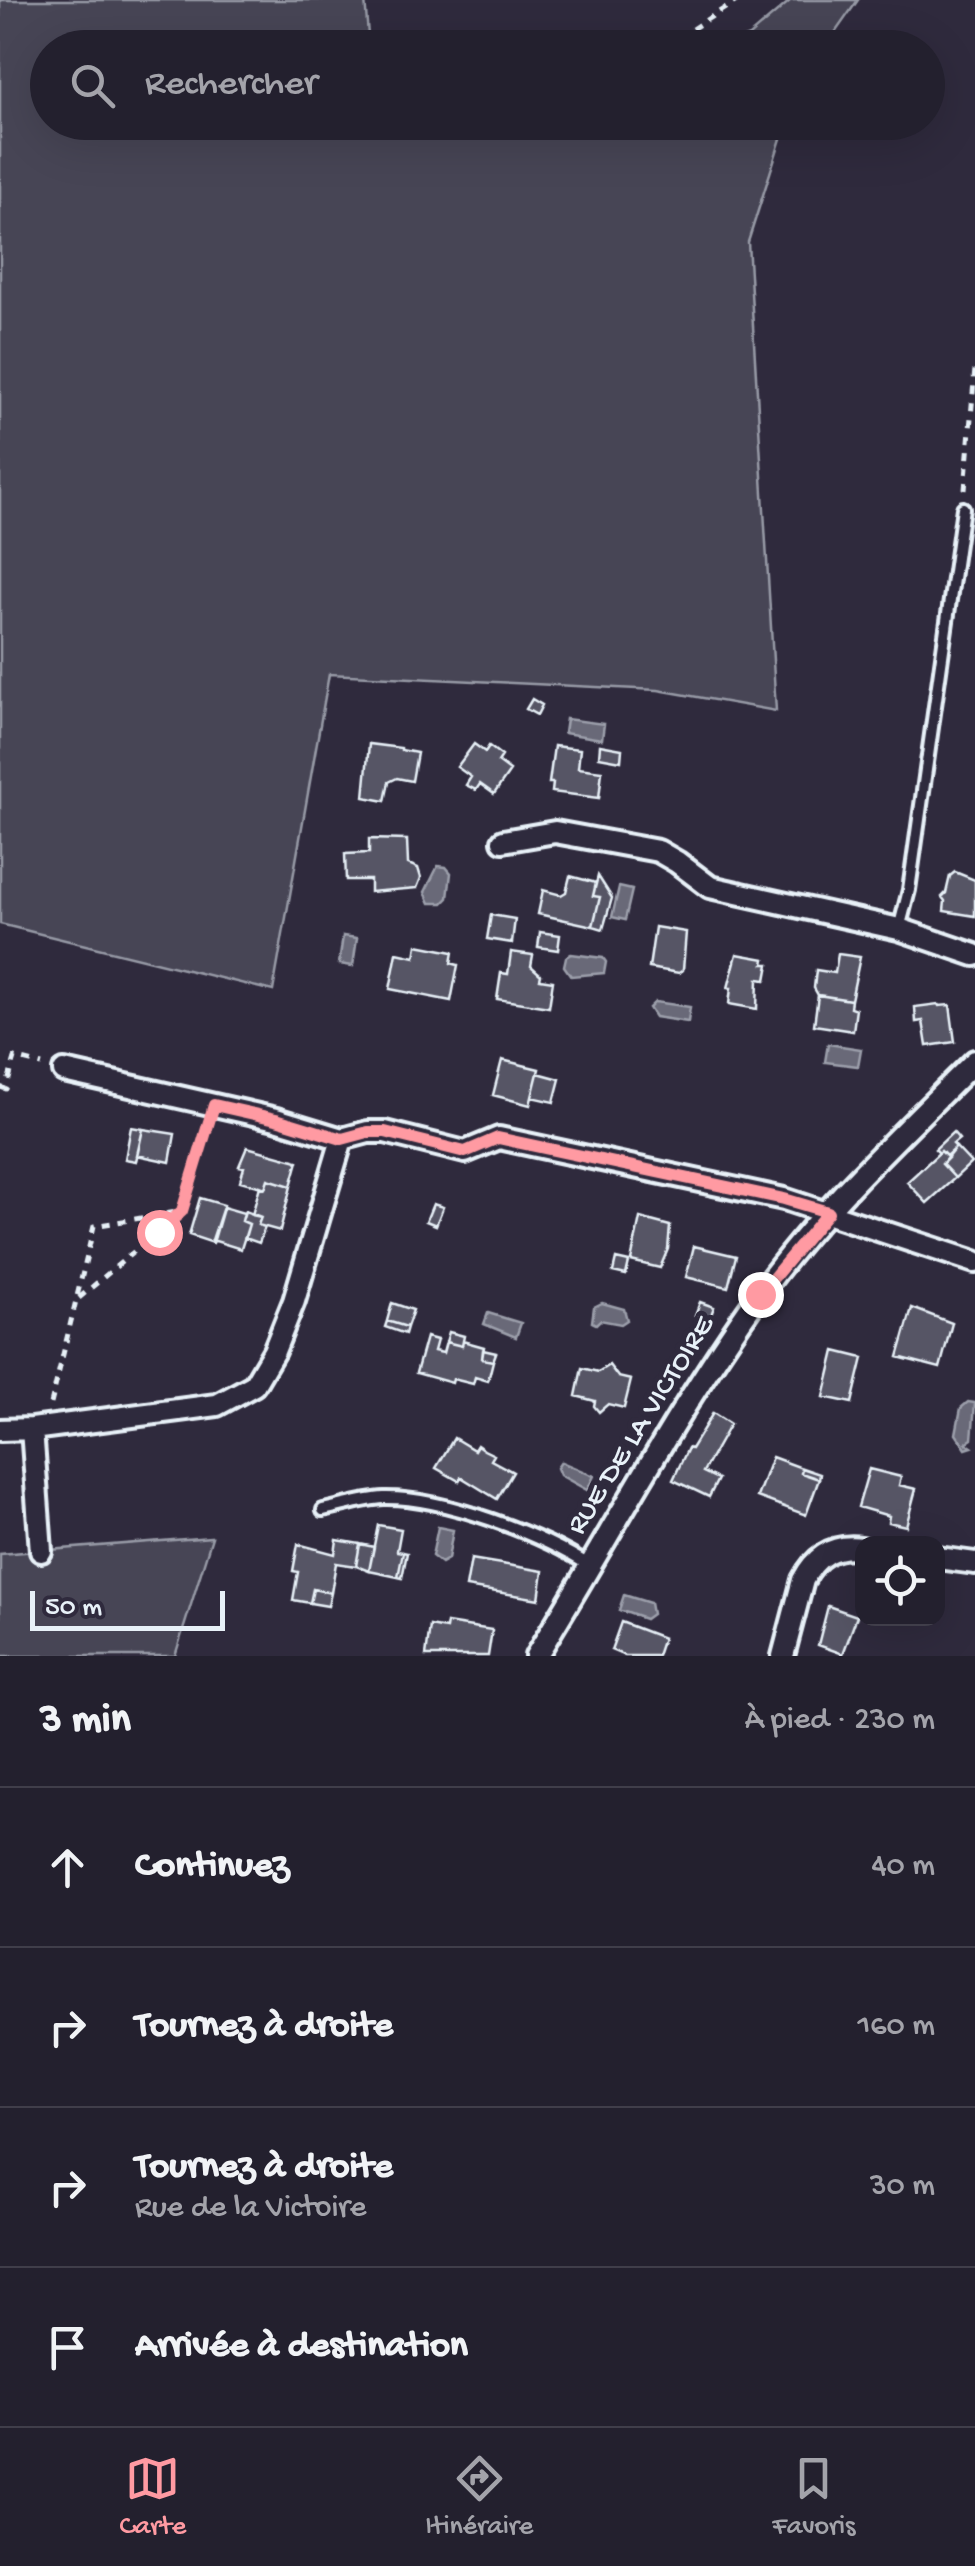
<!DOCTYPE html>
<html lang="fr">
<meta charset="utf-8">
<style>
body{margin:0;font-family:"Gochi Hand",sans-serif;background:#2f2d3a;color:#f1f3f6}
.controls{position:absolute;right:30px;bottom:30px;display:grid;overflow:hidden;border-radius:20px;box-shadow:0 10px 40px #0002}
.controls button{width:90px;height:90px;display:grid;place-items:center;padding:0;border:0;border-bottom:2px solid #403e4a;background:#23202e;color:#f1f3f6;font:50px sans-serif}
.scale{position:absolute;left:30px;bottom:25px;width:195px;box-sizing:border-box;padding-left:10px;border:5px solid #e8f1f8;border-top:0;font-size:28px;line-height:35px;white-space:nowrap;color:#e8f1f8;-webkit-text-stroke:8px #2f2a3d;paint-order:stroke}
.stop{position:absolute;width:30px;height:30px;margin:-22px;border:8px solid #ff9aa2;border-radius:50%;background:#fff}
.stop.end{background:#ff9aa2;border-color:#fff;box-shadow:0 2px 10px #0008}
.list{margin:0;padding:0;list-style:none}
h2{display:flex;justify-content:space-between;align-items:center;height:130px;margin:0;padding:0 40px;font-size:42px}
h2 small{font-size:32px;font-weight:400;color:#a3a3aa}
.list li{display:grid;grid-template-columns:65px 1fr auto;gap:30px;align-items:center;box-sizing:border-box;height:160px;padding:0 40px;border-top:2px solid #403e4a}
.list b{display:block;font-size:38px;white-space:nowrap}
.list p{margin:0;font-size:32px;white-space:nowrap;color:#a3a3aa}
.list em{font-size:32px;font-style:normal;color:#a3a3aa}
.icon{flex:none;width:55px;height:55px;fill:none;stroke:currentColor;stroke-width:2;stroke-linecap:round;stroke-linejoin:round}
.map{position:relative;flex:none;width:975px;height:1656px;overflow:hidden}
.search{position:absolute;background:#23202e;box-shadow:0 10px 40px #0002;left:30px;right:30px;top:30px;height:110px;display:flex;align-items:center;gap:25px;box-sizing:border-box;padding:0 35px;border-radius:55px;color:#a3a3aa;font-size:38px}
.sheet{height:770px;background:#23202e}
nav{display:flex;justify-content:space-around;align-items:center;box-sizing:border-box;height:140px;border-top:2px solid #403e4a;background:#23202e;font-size:28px;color:#a3a3aa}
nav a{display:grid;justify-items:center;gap:5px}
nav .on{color:#ff9aa2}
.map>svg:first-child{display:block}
</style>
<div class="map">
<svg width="975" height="1656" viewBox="0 0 975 1656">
<rect width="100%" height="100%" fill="#2f2a3d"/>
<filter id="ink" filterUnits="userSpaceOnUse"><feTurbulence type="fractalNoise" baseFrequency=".01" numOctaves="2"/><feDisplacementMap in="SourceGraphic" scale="20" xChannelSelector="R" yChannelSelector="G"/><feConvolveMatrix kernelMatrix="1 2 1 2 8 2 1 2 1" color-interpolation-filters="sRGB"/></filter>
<g filter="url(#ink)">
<path fill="#464455" stroke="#979aa6" stroke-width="2.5" d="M0,0H365L369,47L48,48V122L786,123L748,242L776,711L658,690L329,674L273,991L0,924Z
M791,0H858L825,47H721L749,36Z
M212,1537L175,1656H0V1554Z"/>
<path fill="#696978" stroke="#9c9fab" stroke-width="2.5" d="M566,719L604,724L602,739L564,733Z
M438,866L446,867L451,873L448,898L443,903H430L425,892Z
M619,887L632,890L625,920L612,917Z
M343,936L357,938L353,966L339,964Z
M571,954L603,958L606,962L604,973L571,976L564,966L566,957Z
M655,1002L690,1007L688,1022L655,1017L649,1008Z
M828,1044L861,1049L858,1066L825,1062Z
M602,1303L624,1309L627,1320L621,1324L600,1320L596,1324L592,1322L594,1307Z
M488,1313L521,1323L516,1337L484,1324Z
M968,1402L975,1403L972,1439L966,1443L972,1447L966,1449L956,1434L961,1408Z
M561,1462L594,1476L587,1490L560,1475L557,1468Z
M438,1527L453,1530L448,1559L441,1563L432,1556Z
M624,1595L650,1603L652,1614L645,1619L619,1610Z"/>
<path fill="#575565" stroke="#e8f1f8" stroke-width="2.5" d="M532,699L542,705L537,715L526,709Z
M369,744L401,748V750L417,753L412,781L397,778L389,782L385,801L364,797Z
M474,744L485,752L489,746L502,756L498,762L510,771L494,794L480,784L476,790L466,785L471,777L457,767Z
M600,745L622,749L621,761L599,757Z
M554,746L580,749L578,768L602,771L599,798L552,792L553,783H549Z
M369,839L407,840L408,864L418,868L421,878L417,888L370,892V880H346L345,854L369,853Z
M955,872L975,880V916L944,911L945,901L942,897L946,893L950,876Z
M570,876L596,883L593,896L600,897L593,926L538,914L543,890L561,895L566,892Z
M598,876L612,898L603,929L593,926L600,897L593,896Z
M491,915L515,919L512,943L487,939Z
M655,927L686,932L683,970L679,973L649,968Z
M540,932L560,935L558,950L538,947Z
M417,945L453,952L451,963L458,965L451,1001L390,989L397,953L415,957Z
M511,952L533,955L531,966L541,975L540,979L553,981L549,1007L497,999L501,973L508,974Z
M737,954L765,959L764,964H769L766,980L758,979L757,1009L729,1004L731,988H728Z
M838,954L860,957L851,1000L818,995L814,988L816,970L835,973Z
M818,995L851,1000L850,1007L856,1009L853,1031L814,1025Z
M938,1004L939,1006L950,1005L955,1042L927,1046L923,1021L916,1022L915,1007Z
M502,1060L539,1069L530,1105L493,1095Z
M538,1073L560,1079L554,1102L532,1097Z
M131,1127L143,1129L136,1161L125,1159Z
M143,1129L175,1134L170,1162L137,1155Z
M953,1132L959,1139L953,1144L956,1147L946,1156L941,1151L939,1153L935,1149Z
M247,1147L298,1161L291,1186L268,1179L265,1188L240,1181L244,1167L239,1166Z
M956,1147L971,1163L955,1178L942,1164Z
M941,1151L948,1158L942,1164L955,1178L927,1203L907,1182Z
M268,1179L291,1186L280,1231L258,1225L261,1217L252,1215L260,1186L265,1188Z
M200,1198L224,1205L213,1243L189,1235Z
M433,1204L443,1207L436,1225L426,1221Z
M223,1207L244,1213L242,1221L249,1224L241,1249L212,1240Z
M245,1211L261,1217L258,1225L265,1227L259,1243L245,1238L249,1224L242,1221Z
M640,1218L670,1226L668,1249L660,1268L631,1261Z
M694,1246L736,1256L728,1287L686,1277Z
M616,1259L629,1262L626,1275L613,1272Z
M700,1302L714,1307L709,1320L695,1315Z
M392,1303L413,1310L407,1327L387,1321Z
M912,1308L952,1323L940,1368L898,1357Z
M387,1321L407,1327L405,1334L385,1327Z
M449,1332L464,1336L462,1346L446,1342Z
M426,1337L437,1340L434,1351L443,1353L446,1342L462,1346L463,1341L484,1347L482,1359L493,1361L488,1381L475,1377L473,1384L453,1379L452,1383L416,1373Z
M483,1350L496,1353L493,1361L482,1359Z
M835,1351L863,1358L852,1403L824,1397Z
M609,1365L618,1377L631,1380L624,1408L608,1404L599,1412L594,1406L595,1401L576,1396L582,1368L598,1372Z
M713,1413L730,1424L703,1472L718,1479L709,1497L673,1480L688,1448L691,1449Z
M454,1438L474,1450L477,1445L484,1450L494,1455L491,1460L513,1472L497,1499L461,1477L459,1481L436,1468Z
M772,1457L802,1468L801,1473L819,1479L806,1515L757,1497Z
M802,1468L820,1474L819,1479L801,1473Z
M869,1469L901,1477L899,1485L916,1489L906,1526L888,1522L889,1516L858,1507Z
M378,1525L401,1529L397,1551L403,1552L398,1577L369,1571Z
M337,1540L360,1544L356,1566L336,1563L331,1593L313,1589L310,1603L293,1600L298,1572L293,1571L298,1544L335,1554Z
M360,1544L374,1547L369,1571L356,1566Z
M403,1552L407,1553L402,1578L398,1577Z
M471,1559L543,1571L539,1599L466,1587Z
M313,1589L331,1593L328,1606L310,1603Z
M828,1606L857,1616L843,1654L818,1645Z
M621,1622L663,1638L657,1656H625L611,1650Z
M447,1623L492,1630L488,1656H426L430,1626L446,1629Z"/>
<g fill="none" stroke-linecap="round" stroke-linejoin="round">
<defs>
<path id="lane" d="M899,929L909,890L963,508
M323,1510C343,1506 364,1499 384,1498C443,1497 541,1534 590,1566"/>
<path id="street" d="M503,841L555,832L658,851L677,862L710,887L899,929L975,955
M64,1071L276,1119L342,1139L368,1132H385L465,1152L499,1138L784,1199L975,1262
M32,1429L41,1551
M0,1430L32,1429L217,1405L254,1385L274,1351L294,1301L342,1139
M938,1558L975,1563
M536,1656C610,1536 677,1409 759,1295C821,1209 900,1136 975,1061
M783,1656L803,1580C816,1555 834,1544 862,1548"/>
</defs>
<use href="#lane" stroke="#e8f1f8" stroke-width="18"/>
<use href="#street" stroke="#e8f1f8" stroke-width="28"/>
<path stroke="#e8f1f8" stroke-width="5" stroke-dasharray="8 8" stroke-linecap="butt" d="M692,29L738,0
M965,490L975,369
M0,1087L6,1089L15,1058L42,1065
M79,1298L182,1211L207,1126
M51,1404L94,1226L182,1211"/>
<use href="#lane" stroke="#2f2a3d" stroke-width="10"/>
<use href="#street" stroke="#2f2a3d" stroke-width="20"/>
</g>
</g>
<g fill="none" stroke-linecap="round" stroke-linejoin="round" filter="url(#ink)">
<path stroke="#ff9aa2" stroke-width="12" d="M159,1232L182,1211L214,1105L276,1119L342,1139L368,1132H385L465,1152L498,1138L784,1199L828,1212L760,1294"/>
</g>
<g text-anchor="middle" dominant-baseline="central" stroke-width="10" stroke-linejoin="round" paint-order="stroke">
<g font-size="30" fill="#e8f1f8" stroke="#2f2a3d">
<text transform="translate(642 1426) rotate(-58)">RUE DE LA VICTOIRE</text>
</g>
</g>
</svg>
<div class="controls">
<button><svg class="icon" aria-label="locate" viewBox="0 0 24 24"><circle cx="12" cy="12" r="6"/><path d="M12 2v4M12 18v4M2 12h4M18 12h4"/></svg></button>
</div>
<div class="scale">50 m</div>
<div class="stop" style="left:159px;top:1232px"></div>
<div class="stop end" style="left:760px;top:1294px"></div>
<div class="search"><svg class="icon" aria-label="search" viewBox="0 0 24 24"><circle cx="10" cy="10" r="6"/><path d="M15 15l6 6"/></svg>Rechercher</div>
</div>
<section class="sheet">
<h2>3 min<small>À pied · 230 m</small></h2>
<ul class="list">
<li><svg class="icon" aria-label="ahead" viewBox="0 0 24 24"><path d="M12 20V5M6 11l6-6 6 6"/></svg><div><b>Continuez</b></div><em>40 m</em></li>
<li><svg class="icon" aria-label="right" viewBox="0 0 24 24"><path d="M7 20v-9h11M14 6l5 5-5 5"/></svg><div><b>Tournez à droite</b></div><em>160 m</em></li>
<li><svg class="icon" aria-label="right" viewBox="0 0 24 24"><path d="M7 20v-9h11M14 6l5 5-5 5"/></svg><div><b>Tournez à droite</b><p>Rue de la Victoire</p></div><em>30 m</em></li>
<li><svg class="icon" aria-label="arrive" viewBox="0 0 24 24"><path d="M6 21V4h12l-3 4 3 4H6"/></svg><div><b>Arrivée à destination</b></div></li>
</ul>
</section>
<nav>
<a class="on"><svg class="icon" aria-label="map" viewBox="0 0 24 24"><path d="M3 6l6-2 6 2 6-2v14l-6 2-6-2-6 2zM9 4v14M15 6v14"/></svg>Carte</a>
<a><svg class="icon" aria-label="directions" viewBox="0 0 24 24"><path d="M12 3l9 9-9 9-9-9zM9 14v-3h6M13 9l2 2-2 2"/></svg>Itinéraire</a>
<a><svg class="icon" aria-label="saved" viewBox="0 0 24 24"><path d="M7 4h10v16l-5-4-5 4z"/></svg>Favoris</a>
</nav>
